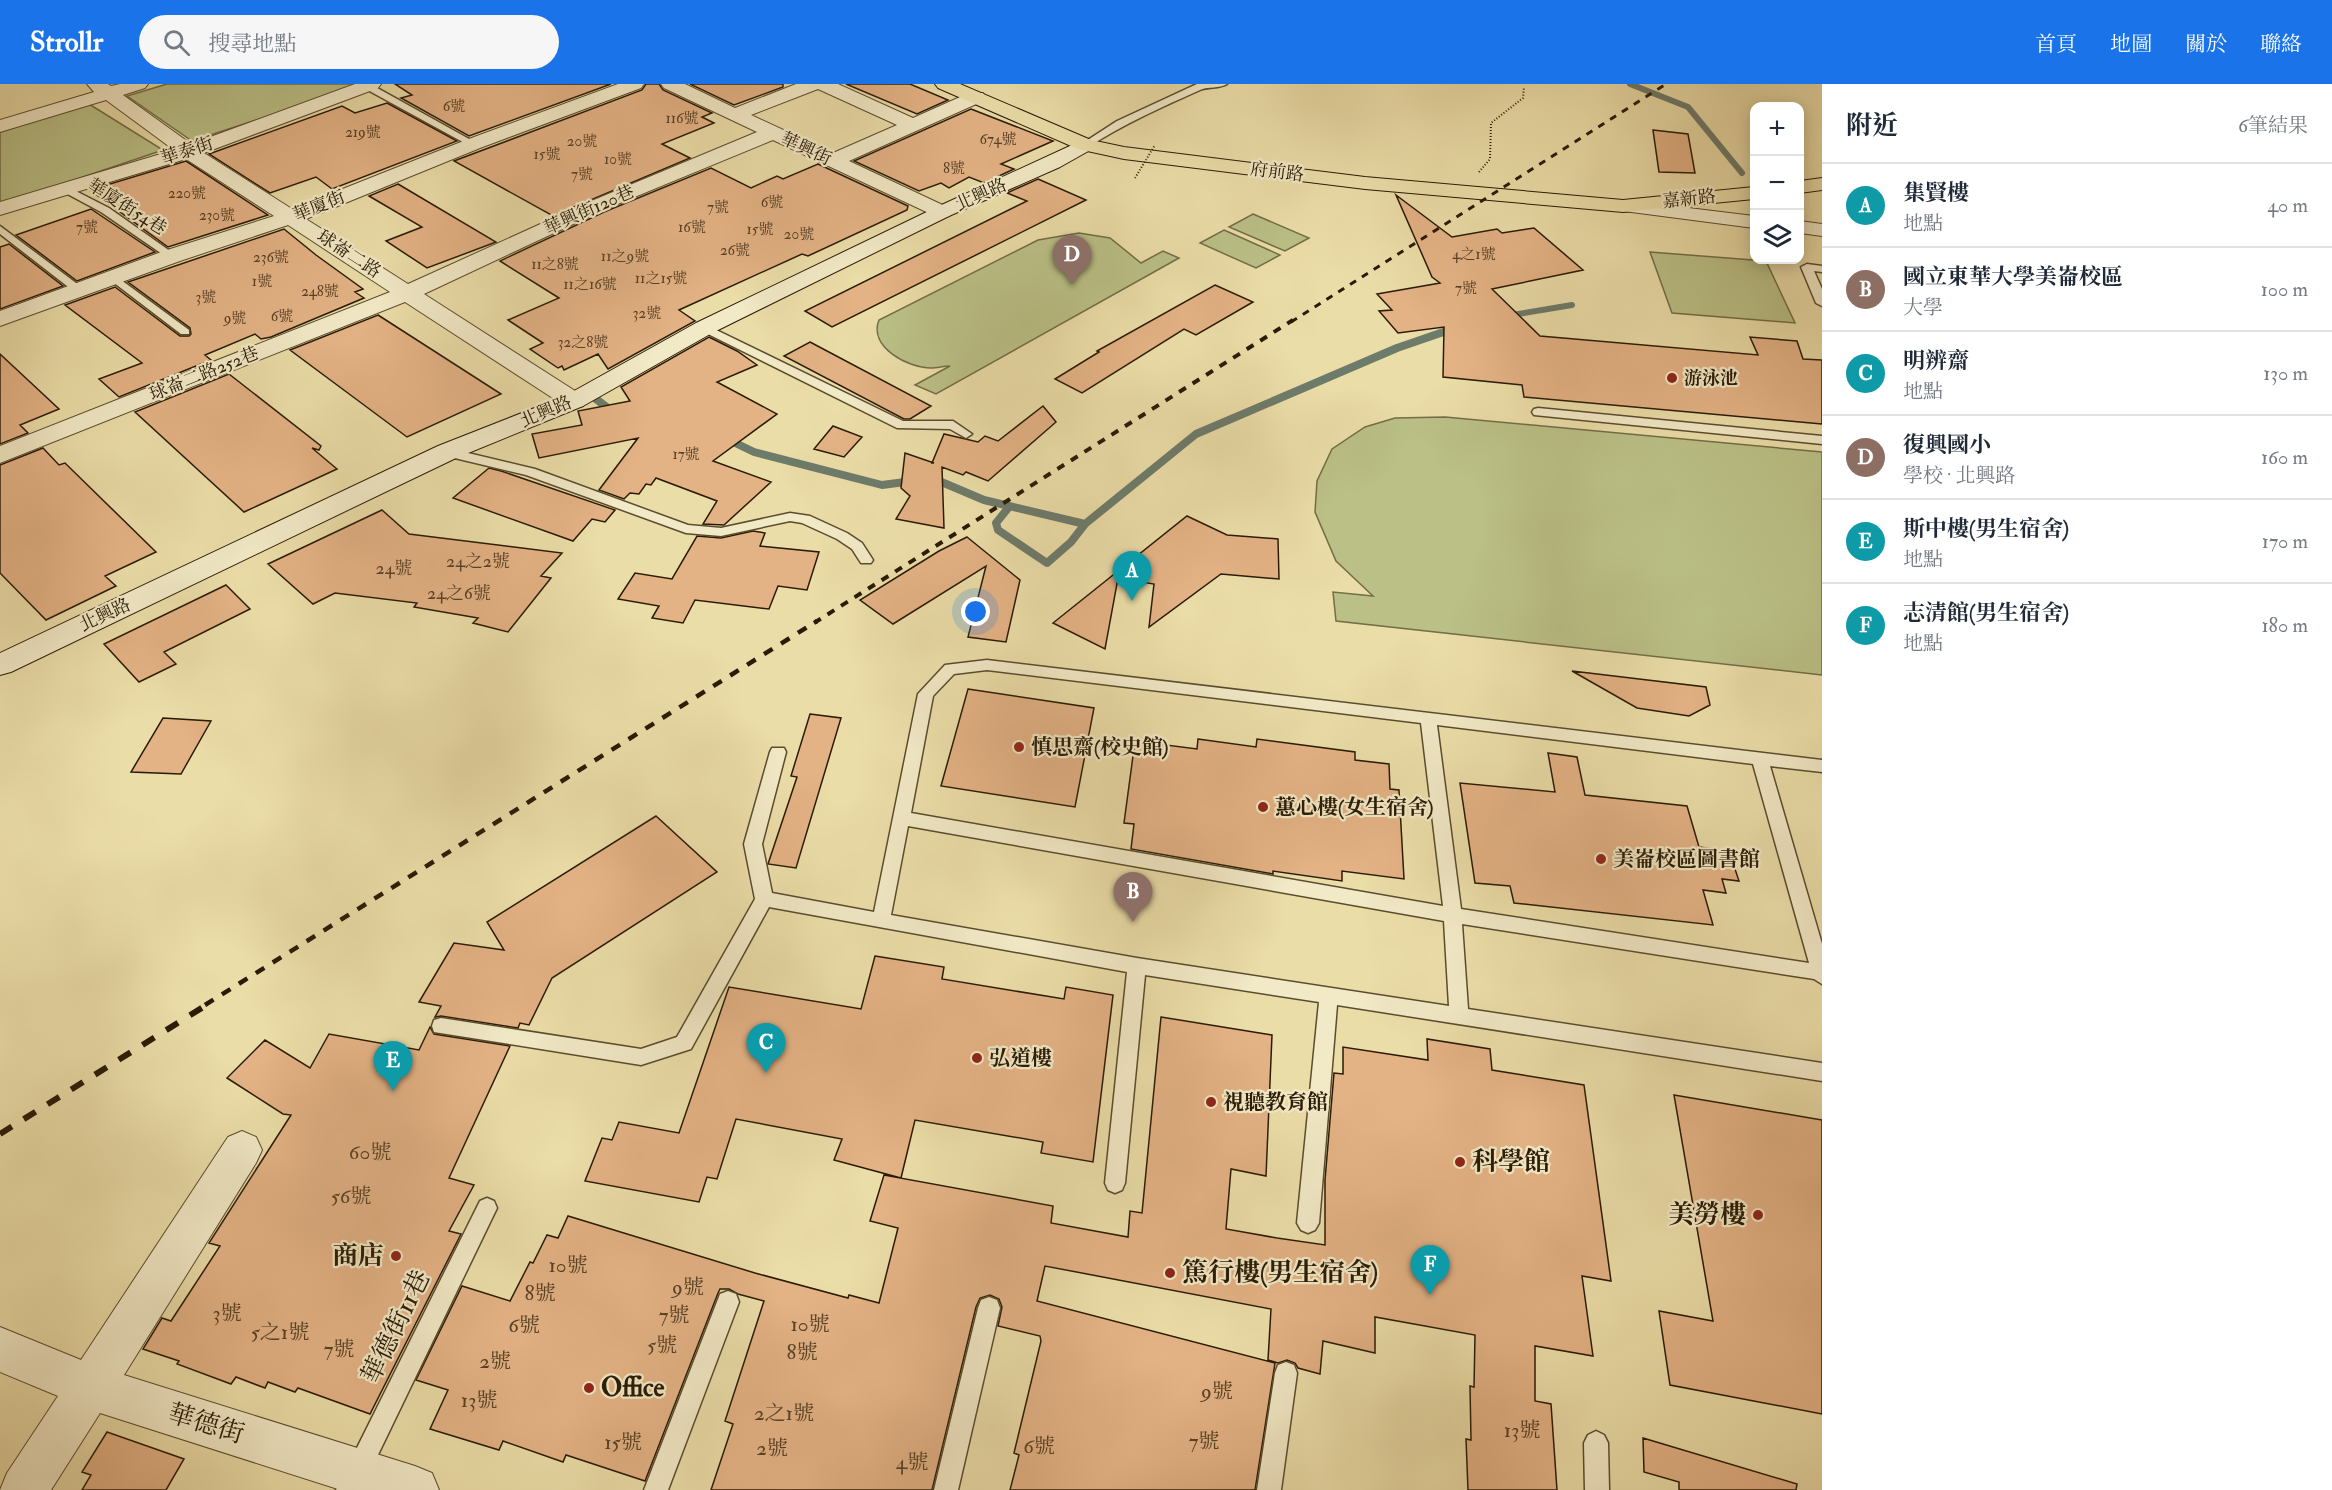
<!DOCTYPE html>
<html lang="zh-TW">
<meta charset="utf-8">
<style>
body{margin:0;font-family:"IM FELL Double Pica","Noto Serif TC",serif;background:#f6f6f7;color:#1f2937}
.controls{position:absolute;right:18px;top:18px;display:grid;overflow:hidden;border-radius:12px;box-shadow:0 3px 15px #0003}
.controls button{width:54px;height:54px;display:grid;place-items:center;padding:0;border:0;border-bottom:2px solid #e0e1e3;background:#fff;color:#1f2937;font:30px sans-serif}
.you{position:absolute;left:976px;top:528px;width:21px;height:21px;margin:-15px;border:4px solid #fff;border-radius:50%;background:#1a73e8;box-shadow:0 0 0 9px #1a73e833}
.badge{display:grid;place-items:center;width:39px;height:39px;border-radius:50%;background:#1a73e8;color:#fff;font-size:20px;font-weight:700}
.pin{position:absolute;translate:-50% -50px;filter:drop-shadow(0 2px 3px #0008)}
.pin::after{content:'';position:absolute;top:32px;width:21px;height:18px;background:inherit;clip-path:polygon(0 0,100% 0,50% 100%)}
.list{margin:0;padding:0;list-style:none}
h2{display:flex;justify-content:space-between;align-items:center;height:78px;margin:0;padding:0 24px;font-size:26px}
h2 small{font-size:20px;font-weight:400;color:#747a83}
.list li{display:grid;grid-template-columns:39px 1fr auto;gap:18px;align-items:center;box-sizing:border-box;height:84px;padding:0 24px;border-top:2px solid #e0e1e3}
.list b{display:block;font-size:22px;white-space:nowrap}
.list p{margin:0;font-size:20px;white-space:nowrap;color:#747a83}
.list em{font-size:20px;font-style:normal;color:#747a83}
.icon{flex:none;width:33px;height:33px;fill:none;stroke:currentColor;stroke-width:2;stroke-linecap:round;stroke-linejoin:round}
.map{position:relative;flex:none;width:1822px;height:1406px;overflow:hidden}
header{display:flex;align-items:center;gap:36px;box-sizing:border-box;height:84px;padding:0 30px;background:#1a73e8;color:#fff}
header strong{font-size:28px}
nav{display:flex;gap:33px;margin-inline-start:auto;font-size:21px}
.search{width:420px;height:54px;background:#f6f6f7;display:flex;align-items:center;gap:15px;box-sizing:border-box;padding:0 21px;border-radius:33px;color:#747a83;font-size:22px}
main{display:flex}
aside{flex:1;background:#fff}
.map>svg:first-child{display:block}
</style>
<header>
<strong>Strollr</strong>
<div class="search"><svg class="icon" aria-label="search" viewBox="0 0 24 24"><circle cx="10" cy="10" r="6"/><path d="M15 15l6 6"/></svg>搜尋地點</div>
<nav><a>首頁</a><a>地圖</a><a>關於</a><a>聯絡</a></nav>
</header>
<main>
<div class="map">
<svg width="1822" height="1406" viewBox="0 0 1822 1406">
<rect width="100%" height="100%" fill="#ebdda8"/>
<filter id="stains"><feTurbulence type="fractalNoise" baseFrequency=".00333" numOctaves="4"/><feColorMatrix values="0 0 0 0 .2 0 0 0 0 .09 0 0 0 0 .02 0 0 0 .5 -.17"/></filter>
<radialGradient id="worn" r=".72"><stop offset=".6" stop-color="#630" stop-opacity="0"/><stop offset="1" stop-color="#630" stop-opacity=".3"/></radialGradient>
<path fill="#bac086" stroke="#726e46" stroke-width="1.5" d="M167,0H367L192,57L127,12Z
M89,20L163,66L0,121V46Z
M1253,130L1309,154L1285,167L1229,143Z
M1224,146L1280,171L1256,184L1200,159Z
M1079,149L1110,154L1141,179L1163,167L1179,174L936,310L915,301L950,282C944,282 937,284 931,284C908,284 868,263 879,236L1038,156Z
M1650,168L1766,177L1795,239L1672,229Z
M1445,333L1822,368V591L1336,537L1333,508L1373,512L1336,477L1315,428L1317,397L1332,365L1365,343L1395,334Z"/>
<g fill="none" stroke-linecap="round" stroke-linejoin="round">
<path stroke="#6d7b6a" stroke-width="6" d="M1630,0L1688,23L1742,89
M1506,232L1572,221"/>
<path stroke="#6d7b6a" stroke-width="8" d="M596,315L613,328
M727,355L754,368L882,401L913,397
M932,394L984,416L1085,440L1196,350L1397,264L1455,244
M1009,423L996,439L998,446L1047,479L1071,458L1085,440"/>
</g>
<path fill="#e3b285" stroke="#2a1b06" stroke-width="1.5" d="M395,0H611L469,52L401,14L412,11Z
M646,0H659L663,6L712,29L702,33L714,39L662,60L690,74L553,132L454,77L642,6Z
M690,0H783V3L734,21Z
M846,0H910L948,16L917,30Z
M387,19L457,57L332,105L316,93L270,109L209,70L342,22L355,29Z
M971,25L1053,57L1001,80L1014,85L984,99L969,93L949,104L941,99L919,107L854,77Z
M1653,46L1688,50L1695,89L1659,88Z
M186,77L268,131L168,163L90,106Z
M818,80L908,122L907,126L808,172L802,170L679,226L695,237L608,285L598,270L564,286L562,282L558,284L530,265L543,259L508,236L559,214L500,177L604,128L711,84L751,104L777,92L783,95Z
M1038,95L1086,116L832,243L805,227L1027,117L1007,109Z
M398,100L496,158L427,184L386,157L422,143L369,112Z
M1396,111L1452,153L1497,145L1502,149L1534,144L1583,186L1492,205L1540,252L1758,271L1750,253L1797,257L1803,275L1822,276V340L1524,313L1522,301L1443,293L1444,243L1398,249L1379,227L1392,226L1377,210L1440,199L1432,193Z
M91,125L155,168L77,197L16,151Z
M284,145L316,171L363,205L355,208L364,214L271,253L261,255L255,250L205,271L211,276L119,313L99,295L142,279L65,221L115,203L180,252H189L191,250L190,244L128,198Z
M9,160L63,202L0,225V163Z
M1215,201L1253,218L1196,251L1184,245L1082,309L1055,295L1099,268L1097,267Z
M378,231L501,310L407,353L290,266Z
M709,253L737,267L757,281L717,298L777,330L713,377L771,398L724,441L703,440L717,417L656,394L651,401L646,400L639,410L630,409L624,415L599,406L638,354L539,374L532,350L582,341L578,327L630,317L621,303Z
M810,258L931,322L910,335H904L784,272Z
M0,270L59,325L20,341L28,349L0,360Z
M229,290L321,362L319,366L312,364L337,385L244,428L135,328Z
M1043,322L1056,338L988,397L966,388L963,391L942,383L944,444L896,435L910,412L901,404L905,369L934,379H932L944,350L978,358L985,352L998,357Z
M833,342L862,353L844,373L814,365Z
M43,364L59,381L65,379L156,468L105,492L116,502L46,536L0,489V381Z
M489,384L501,387L615,426L605,438L592,435L573,457L453,414Z
M382,426L409,450L562,469L541,492L551,494L508,548L473,539L478,534L414,523L417,519L335,509L313,520L268,480Z
M1187,432L1227,451L1278,455L1279,495L1221,490L1149,543L1154,500L1118,494L1105,565L1053,539Z
M753,447L765,449L760,462L819,468L807,506L778,502L769,525L695,516L683,539L652,534L659,522L618,515L635,489L672,495L697,452L721,454Z
M967,453L1020,496L1006,558L968,553L986,482L893,540L860,516L939,467Z
M226,501L250,525L164,568L176,580L139,598L104,560Z
M1572,587L1706,603L1710,621L1689,632L1637,624Z
M968,605L1094,624L1075,723L941,702Z
M810,630L841,634L796,784L768,780L797,693L791,692Z
M163,634L211,637L181,690L131,688Z
M1198,655L1256,663L1257,655L1355,668V676L1389,680L1390,705L1399,706L1404,795L1342,787V797L1273,787V790L1131,765L1134,740L1124,739L1135,657L1197,665Z
M1548,669L1577,673L1585,711L1687,722L1699,763L1729,767L1739,797L1722,795L1726,809L1703,806L1713,841L1514,819L1510,802L1475,799L1460,699L1555,708Z
M656,732L717,788L552,894L529,941L520,939L518,944L441,932L435,933L441,922L419,918L454,859L504,866L487,838Z
M875,872L944,883L942,895L1064,915L1066,903L1113,911L1093,1078L1041,1069L1043,1058L915,1036L901,1094L834,1076L842,1055L736,1035L717,1095L707,1093L699,1118L585,1097L602,1054L612,1056L619,1038L679,1049L729,903L861,925Z
M1161,933L1272,951L1266,1092L1231,1085L1226,1145L1277,1154L1325,1161V1096L1334,989L1343,990V963L1428,976L1427,955L1490,965L1492,986L1584,1001L1611,1197L1582,1192L1593,1272L1535,1262V1317L1551,1320L1557,1406H1468L1466,1355L1471,1356L1470,1302L1474,1303L1475,1251L1375,1233V1269L1323,1257L1320,1290L1298,1284L1295,1279L1287,1276L1278,1279L1268,1276L1271,1225L1045,1182L1037,1217L1275,1279L1255,1406H1010L1019,1371L1014,1369L1041,1257L1040,1252L998,1242L1002,1223L999,1215L990,1211L980,1214L976,1223L932,1406H711L733,1340L725,1337L764,1217L738,1210L729,1205H720L718,1209L645,1397L566,1371L563,1378L503,1357L499,1366L430,1345L448,1306L416,1296L462,1202L510,1217L530,1178L533,1179L547,1151L558,1154L568,1132L755,1189L848,1214L849,1211L879,1219L898,1144L870,1137L884,1091L1053,1122L1051,1139L1128,1153L1130,1127L1142,1129Z
M430,943L434,950L510,962L449,1094L474,1101L449,1147L461,1150L370,1330L298,1304L295,1308L268,1298L265,1304L236,1293L231,1300L177,1280L179,1277L143,1265L162,1234L171,1237L220,1162L209,1159L291,1031L283,1030L227,994L265,956L310,984L329,950L419,966Z
M1674,1011L1822,1036V1330L1670,1301L1659,1227L1713,1237Z
M107,1348L184,1375L166,1406H82L91,1391L82,1388Z
M1643,1354L1797,1400L1796,1406H1679V1398L1644,1388Z"/>
<g fill="none" stroke-linecap="round" stroke-linejoin="round">
<defs>
<path id="lane" d="M364,0H370L478,60L470,62L364,4Z
M1197,0H1227C1219,5 1209,2 1200,6C1162,23 1124,40 1088,63L1080,61L1117,37Z
M64,101L109,124L177,172L176,174H168L101,128L60,106V102Z
M0,142L84,205V209H76L0,150Z
M1807,180L1822,182V188L1814,187L1822,205V222L1816,219L1801,183Z
M113,190L189,246V250H181L109,195V191Z
M704,240L903,337H953L972,350L966,354L950,345L897,344L700,246L698,244Z
M1538,324L1822,352V360L1534,331L1532,328L1534,325Z
M447,364L535,385L688,441L721,444L790,429L810,432L847,449L862,459L873,476L871,479H861L852,465L837,455L802,439L790,437L721,452L686,449L526,391L442,371L440,368Z
M987,576L1822,676V688L1770,682L1822,860V900L1814,895L1462,840L1468,925L1822,979V997L1337,921L1319,1139L1315,1146L1308,1149L1301,1146L1297,1139L1319,918L1145,891L1125,1099L1122,1106L1115,1109L1108,1106L1105,1099L1127,888L769,823L691,965L641,981L434,948L432,942L434,936L441,934L641,965L677,953L755,815L744,760L770,668L772,664H784L786,668L762,760L772,809L874,828L918,610L945,581ZM987,586L1421,639L1443,822L911,729L933,612L954,590ZM1437,641L1753,680L1809,879L1461,825ZM908,742L1444,837L1449,922L1137,874L891,831Z
M487,1114L494,1117L497,1124L361,1406H336L480,1117Z
M728,1207L736,1210L739,1218L668,1406H644L720,1210Z
M989,1213L997,1216L1000,1224L958,1406H934L978,1224L981,1216Z
M1286,1278L1294,1281L1297,1289L1281,1406H1257L1275,1289L1278,1281Z
M1596,1347L1604,1351L1608,1359L1609,1406H1585L1584,1359L1588,1351Z"/>
<path id="street" d="M87,0H108L111,2L120,0H148L145,4L123,11L191,60L355,0H381L378,4L204,69L292,125L466,56L618,0H644L641,4L480,64L306,135L408,200L589,118L757,48L664,4L661,0H685L735,24L796,0H838L913,34L969,9H983L985,13L983,17L849,77L949,124L953,128L949,132L942,134L935,132L773,56L603,126L424,210L583,312L586,317L583,322L574,324L565,322L405,218L0,379V362L390,208L288,141L180,177L0,242V227L164,167L274,132L186,75L0,131V118L174,66L106,16L0,48V36L94,8ZM818,5L897,41L833,69L751,31Z
M1623,116L1754,132V144L1616,126L1613,122L1616,118Z
M1800,137L1822,140V152L1800,149Z
M242,1047L256,1053L262,1066L256,1079L124,1291L415,1382L432,1389L439,1406H341L100,1329L51,1406H0L7,1389L58,1312L0,1288V1243L81,1276L228,1053Z"/>
<path id="secondary" d="M1085,55L1092,57L1095,61L1092,65L1060,83L949,132L712,249L583,322L456,374L11,588L0,591V569L438,362L565,312L696,239L935,124Z"/>
<path id="primary" d="M935,0H960L1091,56L1124,63L1365,93L1623,116L1754,103V115L1623,128L1365,105L1124,75L1078,65L938,4Z
M1822,94V106L1800,109V97Z"/>
</defs>
<use href="#lane" stroke="#5a4c2e" stroke-width="3"/>
<use href="#street" stroke="#5a4c2e" stroke-width="2"/>
<use href="#secondary" stroke="#2a1b06" stroke-width="2"/>
<use href="#primary" stroke="#2a1b06" stroke-width="2"/>
<path stroke="#2a1b06" stroke-width="2" stroke-dasharray="1 2" stroke-linecap="butt" d="M1479,88L1490,75L1491,39L1523,14L1524,3"/>
<use href="#lane" fill="#f2e9c6" fill-rule="evenodd"/>
<use href="#street" fill="#f2e9c6" fill-rule="evenodd"/>
<use href="#secondary" fill="#f2e9c6" fill-rule="evenodd"/>
<use href="#primary" fill="#ebdda8" fill-rule="evenodd"/>
<path stroke="#2a1b06" stroke-width="3" stroke-dasharray="7 7" stroke-linecap="butt" d="M1291,238L1666,0"/>
<path stroke="#2a1b06" stroke-width="4" stroke-dasharray="8 8" stroke-linecap="butt" d="M814,539L1293,236"/>
<path stroke="#2a1b06" stroke-width="4.5" stroke-dasharray="10 10" stroke-linecap="butt" d="M205,921L817,537"/>
<path stroke="#2a1b06" stroke-width="6" stroke-dasharray="14 14" stroke-linecap="butt" d="M0,1050L208,920"/>
<path stroke="#2a1b06" stroke-width="2" stroke-dasharray="1 2" stroke-linecap="butt" d="M1135,94L1155,61"/>
</g>
<g fill="#8f2418" stroke="#f2e9c6" stroke-width="2">
<circle cx="1672" cy="294" r="6"/>
<circle cx="1019" cy="663" r="6"/>
<circle cx="1263" cy="723" r="6"/>
<circle cx="1601" cy="775" r="6"/>
<circle cx="977" cy="974" r="6"/>
<circle cx="1211" cy="1018" r="6"/>
<circle cx="1460" cy="1078" r="6"/>
<circle cx="1758" cy="1131" r="6"/>
<circle cx="396" cy="1172" r="6"/>
<circle cx="1170" cy="1189" r="6"/>
<circle cx="589" cy="1304" r="6"/>
</g>
<g text-anchor="middle" dominant-baseline="central" stroke-width="4.5" stroke-linejoin="round" paint-order="stroke">
<g font-size="15" fill="#584126">
<text x="454" y="22">6號</text>
<text x="682" y="34">116號</text>
<text x="363" y="48">219號</text>
<text x="998" y="55">674號</text>
<text x="582" y="57">20號</text>
<text x="547" y="70">15號</text>
<text x="618" y="75">10號</text>
<text x="954" y="84">8號</text>
<text x="582" y="90">7號</text>
<text x="187" y="109">220號</text>
<text x="772" y="118">6號</text>
<text x="718" y="123">7號</text>
<text x="217" y="131">230號</text>
<text x="87" y="143">7號</text>
<text x="692" y="143">16號</text>
<text x="760" y="145">15號</text>
<text x="799" y="150">20號</text>
<text x="735" y="166">26號</text>
<text x="1474" y="170">4之1號</text>
<text x="625" y="172">11之9號</text>
<text x="271" y="173">236號</text>
<text x="555" y="180">11之8號</text>
<text x="661" y="194">11之15號</text>
<text x="262" y="197">1號</text>
<text x="590" y="200">11之16號</text>
<text x="1466" y="204">7號</text>
<text x="320" y="207">248號</text>
<text x="206" y="213">3號</text>
<text x="647" y="229">32號</text>
<text x="282" y="232">6號</text>
<text x="235" y="234">9號</text>
<text x="583" y="258">32之8號</text>
<text x="686" y="370">17號</text>
</g>
<g font-size="18" fill="#2a1b06" stroke="#f2e9c6">
<text transform="translate(806 65) rotate(25)">華興街</text>
<text transform="translate(187 67) rotate(-18)">華泰街</text>
<text transform="translate(1277 88) rotate(7)">府前路</text>
<text transform="translate(981 111) rotate(-24)">北興路</text>
<text transform="translate(1689 115) rotate(-6)">嘉新路</text>
<text transform="translate(319 122) rotate(-22)">華廈街</text>
<text transform="translate(127 123) rotate(32)">華廈街54巷</text>
<text transform="translate(589 126) rotate(-24)">華興街120巷</text>
<text transform="translate(349 170) rotate(33)">球崙二路</text>
<text transform="translate(204 290) rotate(-22)">球崙二路252巷</text>
<text transform="translate(546 328) rotate(-23)">北興路</text>
<text transform="translate(105 531) rotate(-25)">北興路</text>
</g>
<g font-size="18" font-weight="bold" fill="#2a1b06" stroke="#f2e9c6" text-anchor="start">
<text x="1684" y="294">游泳池</text>
</g>
<g font-size="18" fill="#584126">
<text x="478" y="477">24之2號</text>
<text x="394" y="484">24號</text>
<text x="459" y="509">24之6號</text>
</g>
<g font-size="21" font-weight="bold" fill="#2a1b06" stroke="#f2e9c6" text-anchor="start">
<text x="1031" y="663">慎思齋(校史館)</text>
<text x="1275" y="723">蕙心樓(女生宿舍)</text>
<text x="1613" y="775">美崙校區圖書館</text>
<text x="989" y="974">弘道樓</text>
<text x="1223" y="1018">視聽教育館</text>
</g>
<g font-size="21" fill="#584126">
<text x="370" y="1068">60號</text>
<text x="351" y="1112">56號</text>
<text x="568" y="1181">10號</text>
<text x="688" y="1203">9號</text>
<text x="540" y="1209">8號</text>
<text x="227" y="1229">3號</text>
<text x="674" y="1231">7號</text>
<text x="810" y="1240">10號</text>
<text x="524" y="1241">6號</text>
<text x="280" y="1248">5之1號</text>
<text x="662" y="1261">5號</text>
<text x="339" y="1265">7號</text>
<text x="802" y="1268">8號</text>
<text x="495" y="1277">2號</text>
<text x="1217" y="1307">9號</text>
<text x="479" y="1316">13號</text>
<text x="784" y="1329">2之1號</text>
<text x="1522" y="1346">13號</text>
<text x="1204" y="1357">7號</text>
<text x="623" y="1358">15號</text>
<text x="1039" y="1362">6號</text>
<text x="772" y="1364">2號</text>
<text x="912" y="1378">4號</text>
</g>
<g font-size="26" font-weight="bold" fill="#2a1b06" stroke="#f2e9c6" text-anchor="start">
<text x="1472" y="1078">科學館</text>
<text x="1746" y="1131" text-anchor="end">美勞樓</text>
<text x="384" y="1172" text-anchor="end">商店</text>
<text x="1182" y="1189">篤行樓(男生宿舍)</text>
<text x="601" y="1304">Office</text>
</g>
<g font-size="26" fill="#2a1b06" stroke="#f2e9c6">
<text transform="translate(396 1243) rotate(-64)">華德街11巷</text>
<text transform="translate(206 1340) rotate(17)">華德街</text>
</g>
</g>
<rect width="100%" height="100%" filter="url(#stains)"/>
<rect width="100%" height="100%" fill="url(#worn)"/>
</svg>
<div class="controls">
<button>+</button>
<button>−</button>
<button><svg class="icon" aria-label="layers" viewBox="0 0 24 24"><path d="M12 4l9 5-9 5-9-5zM3 14l9 5 9-5"/></svg></button>
</div>
<div class="you"></div>
<div class="pin badge" style="left:1132px;top:517px;background:#0f9aa8">A</div>
<div class="pin badge" style="left:1133px;top:838px;background:#8d6e63">B</div>
<div class="pin badge" style="left:766px;top:989px;background:#0f9aa8">C</div>
<div class="pin badge" style="left:1072px;top:201px;background:#8d6e63">D</div>
<div class="pin badge" style="left:393px;top:1007px;background:#0f9aa8">E</div>
<div class="pin badge" style="left:1430px;top:1211px;background:#0f9aa8">F</div>
</div>
<aside>
<h2>附近<small>6筆結果</small></h2>
<ul class="list">
<li><span class="badge" style="background:#0f9aa8">A</span><div><b>集賢樓</b><p>地點</p></div><em>40 m</em></li>
<li><span class="badge" style="background:#8d6e63">B</span><div><b>國立東華大學美崙校區</b><p>大學</p></div><em>100 m</em></li>
<li><span class="badge" style="background:#0f9aa8">C</span><div><b>明辨齋</b><p>地點</p></div><em>130 m</em></li>
<li><span class="badge" style="background:#8d6e63">D</span><div><b>復興國小</b><p>學校 · 北興路</p></div><em>160 m</em></li>
<li><span class="badge" style="background:#0f9aa8">E</span><div><b>斯中樓(男生宿舍)</b><p>地點</p></div><em>170 m</em></li>
<li><span class="badge" style="background:#0f9aa8">F</span><div><b>志清館(男生宿舍)</b><p>地點</p></div><em>180 m</em></li>
</ul>
</aside>
</main>
